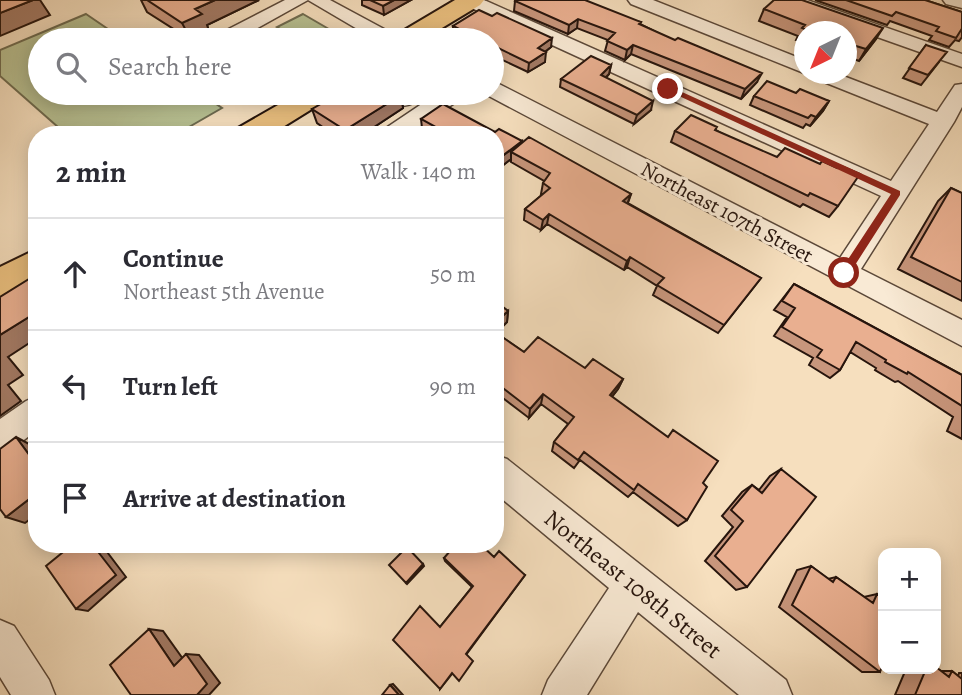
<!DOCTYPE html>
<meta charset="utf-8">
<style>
body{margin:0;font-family:Alegreya,serif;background:#f7f7f7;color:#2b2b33}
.controls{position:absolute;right:21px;bottom:21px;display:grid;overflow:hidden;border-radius:14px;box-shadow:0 4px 18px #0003}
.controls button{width:63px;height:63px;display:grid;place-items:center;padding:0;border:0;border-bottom:2px solid #e1e1e2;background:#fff;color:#2b2b33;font:35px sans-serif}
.compass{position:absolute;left:794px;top:21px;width:63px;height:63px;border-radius:50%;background:#fff;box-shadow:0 4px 18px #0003;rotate:223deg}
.stop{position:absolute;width:21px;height:21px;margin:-16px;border:5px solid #8f2418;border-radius:50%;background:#fff}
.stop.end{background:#8f2418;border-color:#fff;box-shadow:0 2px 7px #0008}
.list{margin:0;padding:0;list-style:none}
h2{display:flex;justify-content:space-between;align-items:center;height:91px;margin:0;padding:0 28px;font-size:30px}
h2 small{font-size:23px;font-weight:400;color:#7c7c81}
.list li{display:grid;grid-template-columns:46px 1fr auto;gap:21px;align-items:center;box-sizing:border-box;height:112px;padding:0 28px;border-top:2px solid #e1e1e2}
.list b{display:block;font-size:26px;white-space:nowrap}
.list p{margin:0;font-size:23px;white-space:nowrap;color:#7c7c81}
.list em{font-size:23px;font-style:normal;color:#7c7c81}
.icon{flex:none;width:38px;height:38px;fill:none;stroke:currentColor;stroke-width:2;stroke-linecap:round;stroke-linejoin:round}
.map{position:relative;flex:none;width:962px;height:695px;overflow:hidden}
.search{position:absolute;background:#fff;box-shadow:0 4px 18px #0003;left:28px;top:28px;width:476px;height:77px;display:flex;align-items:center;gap:18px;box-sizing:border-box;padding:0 24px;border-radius:38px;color:#7c7c81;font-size:26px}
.panel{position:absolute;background:#fff;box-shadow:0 4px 18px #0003;left:28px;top:126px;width:476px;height:427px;border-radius:28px}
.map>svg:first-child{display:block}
</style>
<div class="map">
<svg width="962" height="695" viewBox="0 0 962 695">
<rect width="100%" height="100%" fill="#f6dfbe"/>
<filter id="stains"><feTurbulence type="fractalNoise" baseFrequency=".00286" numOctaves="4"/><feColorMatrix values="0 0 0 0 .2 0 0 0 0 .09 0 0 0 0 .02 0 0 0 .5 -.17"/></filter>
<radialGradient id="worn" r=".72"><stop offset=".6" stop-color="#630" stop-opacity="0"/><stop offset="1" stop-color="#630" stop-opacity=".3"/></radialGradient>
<path fill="#bac293" stroke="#706c50" stroke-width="2" d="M86,14L124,40H40V93H200L222,108L175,135H67L0,76V50Z
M303,14L346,39L299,40L277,27Z"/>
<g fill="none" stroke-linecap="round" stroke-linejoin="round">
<defs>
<path id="minor" d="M285,0H330L397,36L400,40H376L308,0L236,40H212L215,36Z
M484,0L891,181L929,124L814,78L811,74H838L937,112L955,85L962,84V107L954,122L861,269L962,320V346L485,94L492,93V83L499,84L840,258L881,196L465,5L462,1Z
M628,0H653L804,60V73L631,4Z
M781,0H807L962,54V67L784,4Z
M943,0H962V8L946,4Z
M399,93H424C417,103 407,108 395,105L392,100Z
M438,93L468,94L407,135H380L383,130Z
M37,396V430L12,449L0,453V419L26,401Z
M495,455L507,459L786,680L792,695H739L638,612L587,695H542L548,680L609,588L495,493Z
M0,620L14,626L49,680L55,695H11L0,677Z"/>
<path id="major" d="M455,0H484L480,5L422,40H392L396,35Z
M299,93H332L328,99L270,135H234L238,128Z
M37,249V279L0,298V267Z"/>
</defs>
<use href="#minor" stroke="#5b4839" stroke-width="3"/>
<use href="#major" stroke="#27150d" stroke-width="4"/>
<use href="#minor" fill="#f9ead5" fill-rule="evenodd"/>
<use href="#major" fill="#ebc07f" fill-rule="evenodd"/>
</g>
<path fill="#c8967c" stroke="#27150d" stroke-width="2" d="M141,0H259L207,25L209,31L191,40L147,12Z
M362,0H411L384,15L362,5Z
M815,0H925L962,12V37L959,41L955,40L949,47L929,40L932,36L890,21L887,25Z
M515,1L641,22L640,24L757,82L741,99L631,54L625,60L605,51L608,40L577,28L568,34L514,11Z
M764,9L876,39L859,61L846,56V32H804V42L796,40L798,36L759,21Z
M453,26L551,47L545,52V62L528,72L492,55V40H462L453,36Z
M926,45L939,62L921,85L903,78Z
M611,65L609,74L606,78L651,110L634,124L560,87L561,79Z
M796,93L829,101L823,111L810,126L806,124L803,128L750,105L754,96Z
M401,95L403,108L362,135H334L317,123L312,109Z
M421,119L495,132L522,141V142L631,194L628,203L761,278L718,333L653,295L657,286L627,267L624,270L547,224L541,230L524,220L525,209L543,194H541L543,183L544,181L511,162V159L497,170L495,169V135H434L422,128Z
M716,130L838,206L829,217L803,204L800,207L671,142L675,131Z
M951,188L962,193V301L898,269L938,201Z
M794,284L962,375V439L947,431L953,417L898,381L895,382L875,370L876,368L850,352L840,370L830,378L809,365L813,358L774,336L787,317L774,310Z
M495,301L508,311L507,322L496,333L524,352L623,379L618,389L612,397L703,483L687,520L678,526L633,492L628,497L580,460L574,468L552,451L554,442L568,424L541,404L529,418L495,392Z
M781,469L747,587L736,590L705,561L733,527L722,516L742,492L752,485L759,490L770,476Z
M494,557L525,575L452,674L440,689V627L472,587L445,561L444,558Z
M811,566L828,579L836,577L864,597L877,594L880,672H862L779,607L797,570Z
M906,669H936L941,671H952L958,676L959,673H962V695H895Z"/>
<path fill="#a37a65" stroke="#27150d" stroke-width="2" d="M33,0H40L50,15L0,36V13Z
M215,0H259L207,25L209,31L191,40L182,23L195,9Z
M394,0H411L384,15L383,6Z
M578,19L577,28L568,34L569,25Z
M883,28L876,39L859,61L866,49Z
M552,38L551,47L537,58L538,48Z
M633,45L631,54L625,60L627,50Z
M546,52L545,62L528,72L529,63Z
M611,65L609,74L599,84L601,75Z
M762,73L757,82L741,99L745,89Z
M401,95L403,108L362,135H346L345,130Z
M653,101L651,110L634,124L637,115Z
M829,101L823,111L810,126L816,117Z
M522,141L521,150L511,152V159L497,170V160Z
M631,194L627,204L623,201Z
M549,214L547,224L541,230L543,220Z
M630,257L627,267L624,270L627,261Z
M508,311L507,322L495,334V323Z
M29,317L37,322V338L8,357L23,375L8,385L21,401L0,416V335Z
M623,379L618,389L605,405L610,395Z
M543,394L541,404L529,418L530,409Z
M16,437L33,446L37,451V462L33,460Z
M37,493V514L25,523L6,517Z
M92,544H101L126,577L88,611L76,609Z
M423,564L424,566L407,584L406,583Z
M149,629L163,631L188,666H174Z
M186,654L199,655L220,683L209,695H197Z
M393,684L403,695H399L390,685Z"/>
<path fill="#e9af90" stroke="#27150d" stroke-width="2" d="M0,0H33L0,13Z
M147,0H215L195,9L202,14L182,23Z
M370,0H394L383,6Z
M516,0H585L641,22L639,24L675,40L678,38L762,73L745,89L633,45L627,50L607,41L615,33L578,19L569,25L515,1Z
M774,0H802L883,28L866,49L846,43V32H811L802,28L805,25L764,9Z
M846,0H925L962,12V31L961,30L956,38L936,31L939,27L896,12L892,16Z
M479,10L492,16L497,13L552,38L538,48L546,52L529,63L492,45V40H482L453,26Z
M926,45L947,52L928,75L909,68Z
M591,56L611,65L601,75L653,101L637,115L561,79Z
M767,81L796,93L800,89L829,101L816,117L811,115L808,118L754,96Z
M340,93H391L401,95L345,130L312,109Z
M443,104L495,132L499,129L522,141L497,160L495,159V135H450L421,119Z
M691,115L717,127L715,130L777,157L785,148L820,164L822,161L837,168L839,165L860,174L838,206L810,193L808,196L675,131Z
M529,137L631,194L623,201L761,278L724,325L657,285L664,278L630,257L627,261L549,214L543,220L525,209L550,188L543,183L550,173L511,152Z
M951,188L962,193V282L911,257Z
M37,274V324H36L29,317L0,335V297Z
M794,284L962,375V406L908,372L907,374L885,362L886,360L856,342L840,370L817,357L822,350L782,327L795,308L782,301Z
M495,301L508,311L495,323Z
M495,332L524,352L538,337L585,368L593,359L623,379L610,395L668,437L673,430L718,461L703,483L707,487L687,520L638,484L634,490L584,452L578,460L554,442L574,417L543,394L530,409L495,382Z
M16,437L33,460L37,457V493L6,517L0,509V449Z
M781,469L816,497L747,587L715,556L743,521L731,510L752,485L762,493Z
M73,544H92L116,575L76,609L46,566Z
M456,544H480L494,557L499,551L525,575L466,654L473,661L459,681L452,673L440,689L393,640L420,606L440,627L473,586L444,558Z
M407,547L423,564L406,583L389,565Z
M811,566L833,582L836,577L873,603L877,594L883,598V664L880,672L792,605Z
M149,629L174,666L186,654L207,684L197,695H131L110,665Z
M936,667L949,677L952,671L962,679V695H915L926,669H936Z
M390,685L399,695H382Z"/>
<path fill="#8f2418" d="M666,87H671L900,191V195L848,276H840L839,273L891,194L666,90Z"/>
<g text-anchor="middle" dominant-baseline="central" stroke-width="6" stroke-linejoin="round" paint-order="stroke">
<g font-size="21" fill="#27150d" stroke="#f9ead5">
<text transform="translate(727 212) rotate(28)">Northeast 107th Street</text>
</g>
<g font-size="24" fill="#27150d" stroke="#f9ead5">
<text transform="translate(633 584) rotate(39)">Northeast 108th Street</text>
</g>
</g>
<rect width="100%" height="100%" filter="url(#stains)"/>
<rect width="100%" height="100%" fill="url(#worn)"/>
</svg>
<div class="controls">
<button>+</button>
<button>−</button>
</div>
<svg class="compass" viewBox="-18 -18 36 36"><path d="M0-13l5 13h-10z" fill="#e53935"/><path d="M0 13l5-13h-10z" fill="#7c7c81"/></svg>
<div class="stop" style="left:844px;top:273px"></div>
<div class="stop end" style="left:668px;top:89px"></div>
<div class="search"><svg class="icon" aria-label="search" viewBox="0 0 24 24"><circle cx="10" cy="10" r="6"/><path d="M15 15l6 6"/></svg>Search here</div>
<section class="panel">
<h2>2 min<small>Walk · 140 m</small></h2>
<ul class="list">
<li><svg class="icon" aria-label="ahead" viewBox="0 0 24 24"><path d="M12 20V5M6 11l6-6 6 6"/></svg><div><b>Continue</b><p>Northeast 5th Avenue</p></div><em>50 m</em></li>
<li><svg class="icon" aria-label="left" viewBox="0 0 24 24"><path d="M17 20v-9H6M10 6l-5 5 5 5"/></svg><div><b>Turn left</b></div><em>90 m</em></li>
<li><svg class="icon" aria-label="arrive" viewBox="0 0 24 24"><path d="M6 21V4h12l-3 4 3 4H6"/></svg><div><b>Arrive at destination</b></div></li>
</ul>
</section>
</div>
